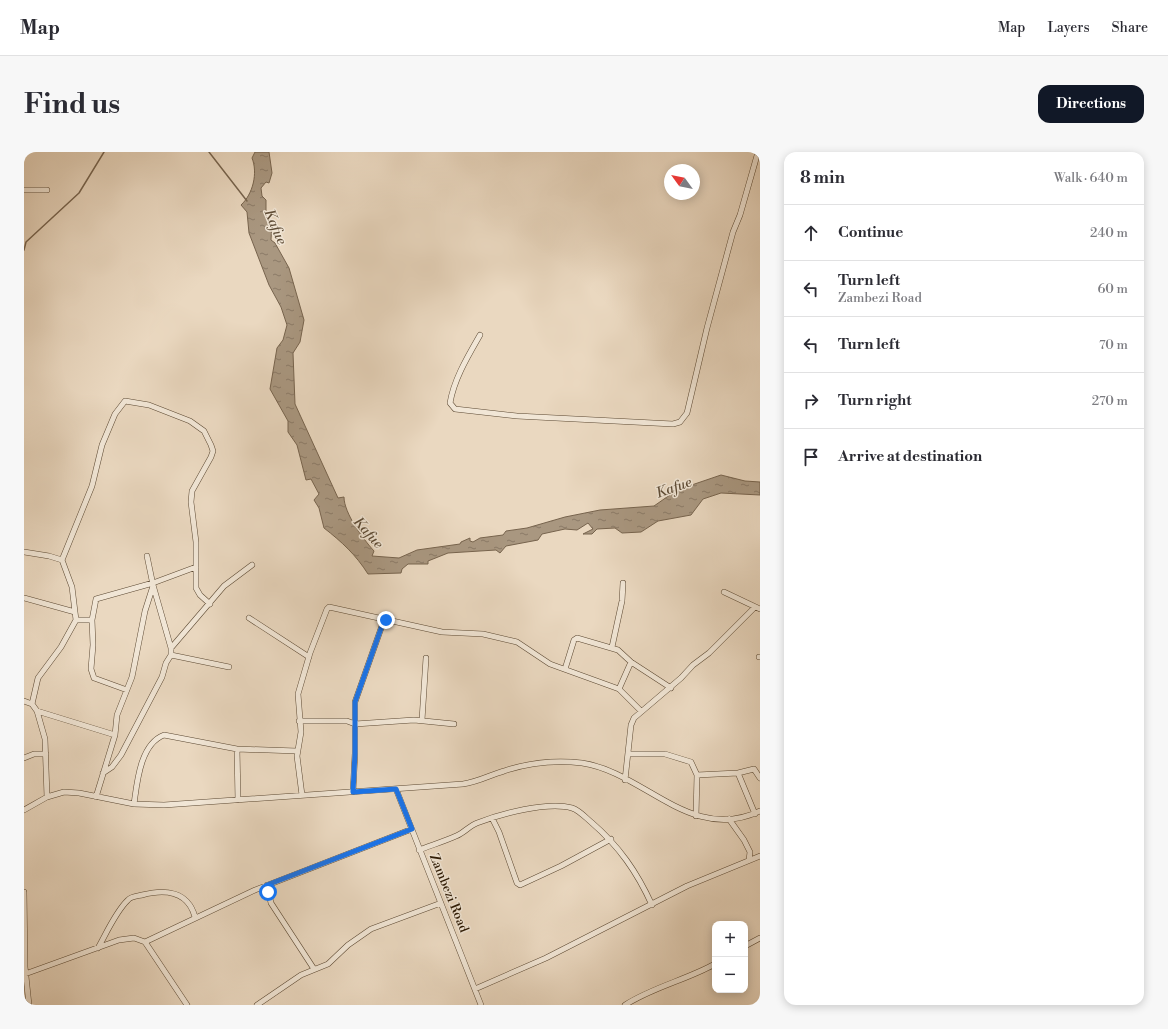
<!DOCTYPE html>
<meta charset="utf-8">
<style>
body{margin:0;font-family:"Libre Bodoni",serif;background:#f7f7f7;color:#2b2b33}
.controls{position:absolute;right:12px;bottom:12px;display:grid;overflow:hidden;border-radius:8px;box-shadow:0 2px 10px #0003}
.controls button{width:36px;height:36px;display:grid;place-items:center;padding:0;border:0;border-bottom:1px solid #e1e1e2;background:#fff;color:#2b2b33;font:20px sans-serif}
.compass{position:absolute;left:640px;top:12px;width:36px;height:36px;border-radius:50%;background:#fff;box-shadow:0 2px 10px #0003;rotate:303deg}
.stop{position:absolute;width:12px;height:12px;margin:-9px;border:3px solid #1a73e8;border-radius:50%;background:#fff}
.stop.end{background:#1a73e8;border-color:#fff;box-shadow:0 1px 4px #0008}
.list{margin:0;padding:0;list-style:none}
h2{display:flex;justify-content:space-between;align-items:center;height:52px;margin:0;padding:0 16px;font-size:17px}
h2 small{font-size:13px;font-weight:400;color:#7c7c81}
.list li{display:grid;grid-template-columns:26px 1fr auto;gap:12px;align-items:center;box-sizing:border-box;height:56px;padding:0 16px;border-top:1px solid #e1e1e2}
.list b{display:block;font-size:15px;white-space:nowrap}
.list p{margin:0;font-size:13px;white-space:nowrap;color:#7c7c81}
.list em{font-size:13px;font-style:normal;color:#7c7c81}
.icon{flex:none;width:22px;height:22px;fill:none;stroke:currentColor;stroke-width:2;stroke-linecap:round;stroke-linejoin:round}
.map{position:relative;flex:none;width:736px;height:853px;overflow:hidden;border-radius:12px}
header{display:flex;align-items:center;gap:24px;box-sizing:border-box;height:56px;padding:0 20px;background:#fff;border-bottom:1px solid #e1e1e2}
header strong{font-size:19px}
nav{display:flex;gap:22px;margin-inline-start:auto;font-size:14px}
.intro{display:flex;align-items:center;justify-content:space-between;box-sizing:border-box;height:96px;padding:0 24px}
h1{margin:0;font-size:28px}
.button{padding:10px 18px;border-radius:12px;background:#111827;color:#fff;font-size:14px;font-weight:700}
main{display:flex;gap:24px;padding:0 24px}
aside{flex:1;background:#fff;border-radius:12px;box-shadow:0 2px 10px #0003}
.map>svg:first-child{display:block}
</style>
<header>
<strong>Map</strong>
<nav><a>Map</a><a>Layers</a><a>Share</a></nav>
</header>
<div class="intro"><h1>Find us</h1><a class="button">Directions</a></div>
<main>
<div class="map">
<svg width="736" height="853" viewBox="0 0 736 853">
<defs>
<pattern id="water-ripples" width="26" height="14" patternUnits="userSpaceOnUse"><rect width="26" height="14" fill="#a99780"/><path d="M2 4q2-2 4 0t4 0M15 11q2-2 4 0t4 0" fill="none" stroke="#8a7a67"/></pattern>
</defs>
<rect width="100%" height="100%" fill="#ead8c0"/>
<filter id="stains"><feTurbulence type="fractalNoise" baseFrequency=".005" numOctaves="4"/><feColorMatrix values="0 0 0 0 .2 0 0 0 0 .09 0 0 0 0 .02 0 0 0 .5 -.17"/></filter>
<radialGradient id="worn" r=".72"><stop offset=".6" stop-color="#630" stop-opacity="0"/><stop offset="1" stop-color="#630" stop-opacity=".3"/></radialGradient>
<path fill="url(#water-ripples)" stroke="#77644e" d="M231,0H245L248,21L245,31L242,30L237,36L238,44L242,48V63L248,69L247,88L251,91L265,116L280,168L276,190L269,201L271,252L314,346L320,345C320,361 339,387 350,399L348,404L375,406L393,398L436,392L437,390L446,386V389L449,390L456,386L479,383L482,379L503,376L541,365L576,358L630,354L653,338L697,323L721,329L736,330V343L697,341L679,347L667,363L634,369L617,380L598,381L591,376L573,377L568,382H559L569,377L564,371L553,378L541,377L518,382L514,388L482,394L476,401L472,398L424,401L404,409V412H384L378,417L377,421L344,422C332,403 318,390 300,376L295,356L290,348L295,342L287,327L282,328L273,293L264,280V269L246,237L253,196L259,188L263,173L257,155L245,133L225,81L223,60L217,53C229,42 234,21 228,6Z"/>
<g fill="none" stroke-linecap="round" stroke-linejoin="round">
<path stroke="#77644e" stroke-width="1.5" d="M185,0L223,49
M0,98L2,90L55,41L80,0"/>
<defs>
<path id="minor" d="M0,38H23
M456,183C444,204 430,227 426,251L431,257L493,264L649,272L656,270L663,261L683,176L709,80L716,63L734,0
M0,400L25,404L38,408L48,435L52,468L37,495L14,526L8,552L13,559L21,587L23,645
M38,408L68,334L78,293L91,262L101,249L125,253L166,269L180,279L187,293L189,299L187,305L168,339L167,350L172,390V436L176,443L186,452
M700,440L736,457
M0,446L51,460
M225,466L285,505
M52,468H68
M588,495L598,449L599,431
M147,496L200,434L228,413
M147,503L205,515
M735,505H736
M541,517L550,488L553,486L594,498L607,510L647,536
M595,537L607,510
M103,538L70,526L67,517L69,493L68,468L72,447L129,431L172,415
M0,549L8,552
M13,559L91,583
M398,568L402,506
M275,569H323L331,572L390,568L430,572
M213,597L214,648
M605,602H641L667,610L673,623L672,664
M0,606L10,602H22
M79,621L88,615L97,603L138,525L142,511L147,503V496L129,433L123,404
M714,621L731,662
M673,623L714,621L730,617L736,626
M601,628L607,573L610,566L657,526L669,513L685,501L731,455
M372,637L457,853
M329,640L331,601V550L360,468
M278,643L273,604L277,580L274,542L286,501L303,457L305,455L418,480L459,482L493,490L526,512L595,537L617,559
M72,645L91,583L93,563L108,525L121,459L129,434
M110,652C113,631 116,592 140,583L213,597L273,599
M0,658L23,645L40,640L55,641L110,652L140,653L439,632C454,630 466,623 480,619C504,611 532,608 558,611C620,620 667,692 736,659
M468,666L475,680L493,731L496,733L537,714L587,687
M705,667L720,688L726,700L725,708
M395,698C408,693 421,689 432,684C440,681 445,674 453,671C476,662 524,649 548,656C555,658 562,666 567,670C595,694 613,720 628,753
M243,733L247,751L290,817
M0,740L1,815L5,853
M121,790L163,853
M721,794L736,786
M74,796C82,782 92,759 104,748C107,744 114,744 118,743C141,737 164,739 171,765
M1,822L95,788L110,786L121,790L231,738L388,677
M451,837L522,806L663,734L736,704
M233,853L277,823L304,812L324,793L347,777L417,751
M601,853C629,835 662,828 691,812"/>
</defs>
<use href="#minor" stroke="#5b4832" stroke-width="6"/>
<use href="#minor" stroke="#f1e6d6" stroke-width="5"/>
</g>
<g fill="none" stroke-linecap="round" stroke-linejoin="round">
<path stroke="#1a73e8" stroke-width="5" d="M244,740L243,733L388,677L372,637L329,640L331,601V550L360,468H362"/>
</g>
<g text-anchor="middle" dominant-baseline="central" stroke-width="3" stroke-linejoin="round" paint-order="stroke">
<g font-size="13" fill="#2b1803" stroke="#f1e6d6">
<text transform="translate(425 741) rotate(68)">Zambezi Road</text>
</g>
<g font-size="14" font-style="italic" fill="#5d4b35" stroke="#f1e6d6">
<text transform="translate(251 75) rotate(67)">Kafue</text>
<text transform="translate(650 336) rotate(-20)">Kafue</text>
<text transform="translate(344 381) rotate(48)">Kafue</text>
</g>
</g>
<rect width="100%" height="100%" filter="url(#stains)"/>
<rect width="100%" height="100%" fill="url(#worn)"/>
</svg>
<div class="controls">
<button>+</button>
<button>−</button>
</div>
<svg class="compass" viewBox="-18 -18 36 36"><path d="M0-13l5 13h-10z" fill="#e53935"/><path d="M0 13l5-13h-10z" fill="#7c7c81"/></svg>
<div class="stop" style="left:244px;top:740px"></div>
<div class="stop end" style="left:362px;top:468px"></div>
</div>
<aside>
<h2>8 min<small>Walk · 640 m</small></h2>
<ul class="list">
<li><svg class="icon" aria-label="ahead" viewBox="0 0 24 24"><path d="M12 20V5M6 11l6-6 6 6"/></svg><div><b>Continue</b></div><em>240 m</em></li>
<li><svg class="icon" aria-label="left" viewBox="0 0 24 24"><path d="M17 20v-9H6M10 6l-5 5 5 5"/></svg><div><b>Turn left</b><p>Zambezi Road</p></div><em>60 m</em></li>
<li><svg class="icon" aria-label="left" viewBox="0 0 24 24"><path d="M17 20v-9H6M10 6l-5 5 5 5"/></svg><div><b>Turn left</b></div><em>70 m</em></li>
<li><svg class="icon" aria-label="right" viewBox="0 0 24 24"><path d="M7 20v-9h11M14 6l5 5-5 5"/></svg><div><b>Turn right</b></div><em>270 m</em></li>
<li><svg class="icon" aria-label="arrive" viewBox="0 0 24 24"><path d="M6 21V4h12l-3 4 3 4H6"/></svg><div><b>Arrive at destination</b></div></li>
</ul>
</aside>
</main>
